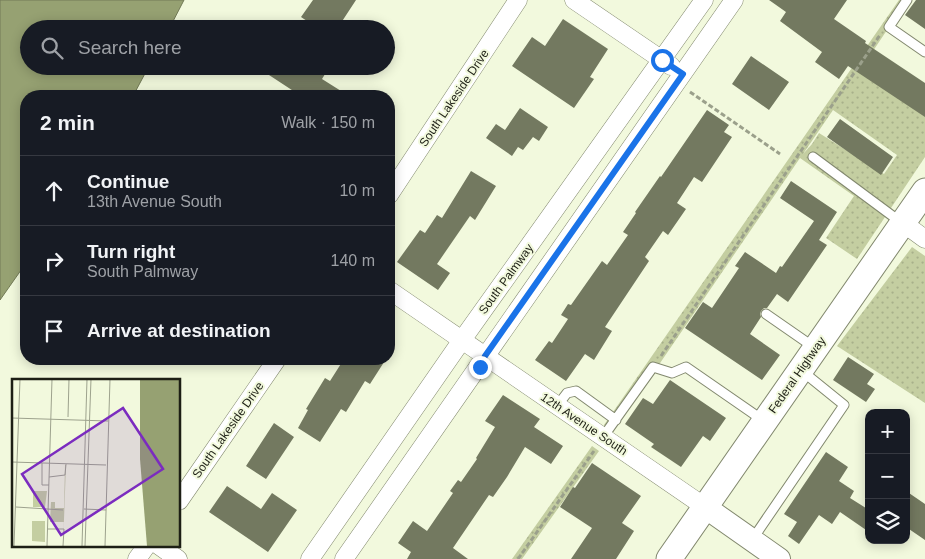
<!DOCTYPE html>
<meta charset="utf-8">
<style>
body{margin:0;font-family:Arial,sans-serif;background:#20242c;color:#f1f3f6}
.controls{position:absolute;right:15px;bottom:15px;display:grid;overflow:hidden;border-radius:10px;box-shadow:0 2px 12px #0003}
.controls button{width:45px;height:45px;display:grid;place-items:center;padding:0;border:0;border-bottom:1px solid #363941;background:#171b24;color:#f1f3f6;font:25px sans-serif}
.stop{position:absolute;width:15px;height:15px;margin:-11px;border:4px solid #1a73e8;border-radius:50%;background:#fff}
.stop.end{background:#1a73e8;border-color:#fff;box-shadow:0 1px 5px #0008}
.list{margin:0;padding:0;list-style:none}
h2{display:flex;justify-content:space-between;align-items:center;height:65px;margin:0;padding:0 20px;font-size:21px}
h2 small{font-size:16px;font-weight:400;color:#9ea1a6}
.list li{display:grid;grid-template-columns:32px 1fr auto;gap:15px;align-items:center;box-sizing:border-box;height:70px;padding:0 20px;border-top:1px solid #363941}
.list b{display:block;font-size:19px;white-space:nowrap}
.list p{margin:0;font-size:16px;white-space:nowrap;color:#9ea1a6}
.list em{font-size:16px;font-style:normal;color:#9ea1a6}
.icon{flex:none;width:28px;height:28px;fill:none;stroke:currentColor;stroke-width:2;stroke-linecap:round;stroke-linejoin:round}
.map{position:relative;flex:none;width:925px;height:559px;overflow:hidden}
.search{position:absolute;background:#171b24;box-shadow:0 2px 12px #0003;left:20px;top:20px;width:375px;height:55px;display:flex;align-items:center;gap:12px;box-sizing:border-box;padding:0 18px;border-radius:28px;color:#9ea1a6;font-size:19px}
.panel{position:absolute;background:#171b24;box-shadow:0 2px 12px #0003;left:20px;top:90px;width:375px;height:275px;border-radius:20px}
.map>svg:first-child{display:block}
</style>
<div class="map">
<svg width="925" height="559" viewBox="0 0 925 559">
<defs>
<pattern id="grass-dots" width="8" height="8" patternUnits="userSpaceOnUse" patternTransform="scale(1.25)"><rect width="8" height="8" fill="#c4cea1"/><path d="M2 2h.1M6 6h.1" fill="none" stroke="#a8b08a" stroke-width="1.8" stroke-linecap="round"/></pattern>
</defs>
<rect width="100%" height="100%" fill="#f2f9dd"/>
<path fill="url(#grass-dots)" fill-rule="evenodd" d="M899,0H907L859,72L925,116V157L857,259L826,238L854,196L800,158L613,432L604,425ZM833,110L897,155L884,174L819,133L812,144L803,154Z
M912,247L925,256V403L837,346Z
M592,446L599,451L522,559H512Z"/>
<path fill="#96a172" stroke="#727a56" d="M0,0H184L169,29H29V66H149L133,96H26V263L0,300Z"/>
<path fill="#737960" d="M313,0H356L337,29H319L301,17Z
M769,0H847L834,19L866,41L865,43L925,83V117L848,66L839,79L815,62L822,52L780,21L786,12Z
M916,0H925V29L905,15Z
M563,19L608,49L590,77L594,79L574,108L512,66L532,37L545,46Z
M751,56L789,82L769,110L732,84Z
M275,66H330L322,79L349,96H301L269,75Z
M520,108L548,127L539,141L533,137L523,150L518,147L512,156L486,138L496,124L505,130Z
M707,110L729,125L724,132L732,137L702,182L694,177L677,203L686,209L668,235L663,231L645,257L649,261L605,327L612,331L594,360L585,354L566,381L535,360L549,341L552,343L568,319L561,315L568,304L571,305L602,261L607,265L628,235L623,232L636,213L635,212L660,176L661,177Z
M840,119L893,157L881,175L827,137Z
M471,171L496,186L475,220L470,216L437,264L450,273L438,290L397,262L420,230L425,233L437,215L442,218Z
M791,181L837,212L819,240L827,245L788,302L777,294L767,308H764L761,311L760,314L761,317L750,334L780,355L762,380L685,328L703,302L712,308L739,268L735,266L745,252L776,273L780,266L782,267L814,221L780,198Z
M848,357L874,374L867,384L875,389L866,402L833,380Z
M344,359H386L370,384L365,381L346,412L341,409L320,442L298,428L308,410L306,409L325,378L330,381Z
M670,380L726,418L710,441L703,436L681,467L651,447L654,444L625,424L643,398L653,404Z
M503,395L540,419L534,427L563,446L551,464L525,447L507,477L493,497L489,495L453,548L468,559H407L411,552L398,543L413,521L427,531L453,493L450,491L458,480L461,482L477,459L476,458L495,427L485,421Z
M274,423L294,437L266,479L246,466Z
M826,452L848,467L839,481L854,491L850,498L869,510V532L840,512L832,524L819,515L799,544L788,536L797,522L784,514Z
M592,463L641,496L622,523L634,531L616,559H571L592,528L560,507L573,487L575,488Z
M227,486L261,509L272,493L297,510L268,552L209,512Z
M906,491L925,504V540L906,527Z"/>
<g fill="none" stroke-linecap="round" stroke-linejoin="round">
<defs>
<path id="service" d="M907,0L889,27L925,52
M813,157L902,223
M766,314L815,348
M557,406L567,393L576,391L616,420
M603,437L653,367L672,373L686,367L764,421
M752,540L844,405L802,371"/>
<path id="minor" d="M574,0L671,66
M389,195L518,0
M903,223L925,239
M389,290L705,507
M179,501L277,359
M158,545L178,559
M137,559L147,545
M310,559L462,340L704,0
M344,559L734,0"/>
<path id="tertiary" d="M705,507L779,559"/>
<path id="secondary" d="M669,559L925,191"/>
</defs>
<use href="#service" stroke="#82886e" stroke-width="11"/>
<use href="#minor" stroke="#82886e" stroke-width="19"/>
<use href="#tertiary" stroke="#82886e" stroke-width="24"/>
<use href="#secondary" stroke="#82886e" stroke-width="27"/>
<path stroke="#9ba08b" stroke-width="3" stroke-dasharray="5 2.5" stroke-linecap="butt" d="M690,92L780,154
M661,356L880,35
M518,559L594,451"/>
<use href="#service" stroke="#fff" stroke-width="9"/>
<use href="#minor" stroke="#fff" stroke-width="18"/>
<use href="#tertiary" stroke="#fff" stroke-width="22"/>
<use href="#secondary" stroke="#fff" stroke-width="25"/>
</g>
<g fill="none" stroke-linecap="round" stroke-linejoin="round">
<path stroke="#1a73e8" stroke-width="6" d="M480,367L485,356L683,74L662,60"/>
</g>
<g text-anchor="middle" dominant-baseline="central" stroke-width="4" stroke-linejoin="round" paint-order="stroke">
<g font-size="12" fill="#1d1f15" stroke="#f2f9dd">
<text transform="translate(454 98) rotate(-56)">South Lakeside Drive</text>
<text transform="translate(506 279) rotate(-54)">South Palmway</text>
<text transform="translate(797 375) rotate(-55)">Federal Highway</text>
<text transform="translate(584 424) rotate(34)">12th Avenue South</text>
<text transform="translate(228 430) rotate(-55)">South Lakeside Drive</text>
</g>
</g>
<g transform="translate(12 379)">
<rect width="168" height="168" fill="#f2f9dd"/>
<path d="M53,86H54L51,167L52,143H38L39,123H43V129H52ZM21,112H35L33,128H21ZM20,142H33V163L20,162Z" fill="#c4cea1"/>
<path d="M128,0H167V167H135L128,80Z" fill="#96a172"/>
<path fill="none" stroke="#9da28d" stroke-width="1" d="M56,38L57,0M0,39L96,42M0,83L94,86M30,84V106H37M37,98L53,96L54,85M4,128L51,131M72,130L94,131M35,150H52L51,167M2,167L8,0M35,167L40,0M70,167L75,0M73,167L79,0M93,167L98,0"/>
<path fill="#7b2cbf" fill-opacity="0.15" stroke="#7b2cbf" stroke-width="2.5" d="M111,29L151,90L49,156L10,95Z"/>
<rect width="168" height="168" fill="none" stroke="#1d1f15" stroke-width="2.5"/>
</g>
</svg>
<div class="controls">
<button>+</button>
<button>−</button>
<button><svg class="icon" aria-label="layers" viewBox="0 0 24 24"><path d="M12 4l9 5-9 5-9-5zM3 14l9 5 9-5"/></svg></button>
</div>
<div class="stop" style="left:662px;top:60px"></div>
<div class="stop end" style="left:480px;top:367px"></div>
<div class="search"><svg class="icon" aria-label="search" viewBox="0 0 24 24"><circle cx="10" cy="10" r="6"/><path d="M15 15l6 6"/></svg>Search here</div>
<section class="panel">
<h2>2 min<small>Walk · 150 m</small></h2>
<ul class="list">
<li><svg class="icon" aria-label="ahead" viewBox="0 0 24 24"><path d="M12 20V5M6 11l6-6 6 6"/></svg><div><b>Continue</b><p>13th Avenue South</p></div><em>10 m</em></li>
<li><svg class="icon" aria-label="right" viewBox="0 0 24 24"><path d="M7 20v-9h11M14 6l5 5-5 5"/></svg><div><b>Turn right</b><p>South Palmway</p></div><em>140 m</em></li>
<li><svg class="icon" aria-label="arrive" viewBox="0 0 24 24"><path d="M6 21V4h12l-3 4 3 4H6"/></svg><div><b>Arrive at destination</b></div></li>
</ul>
</section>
</div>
